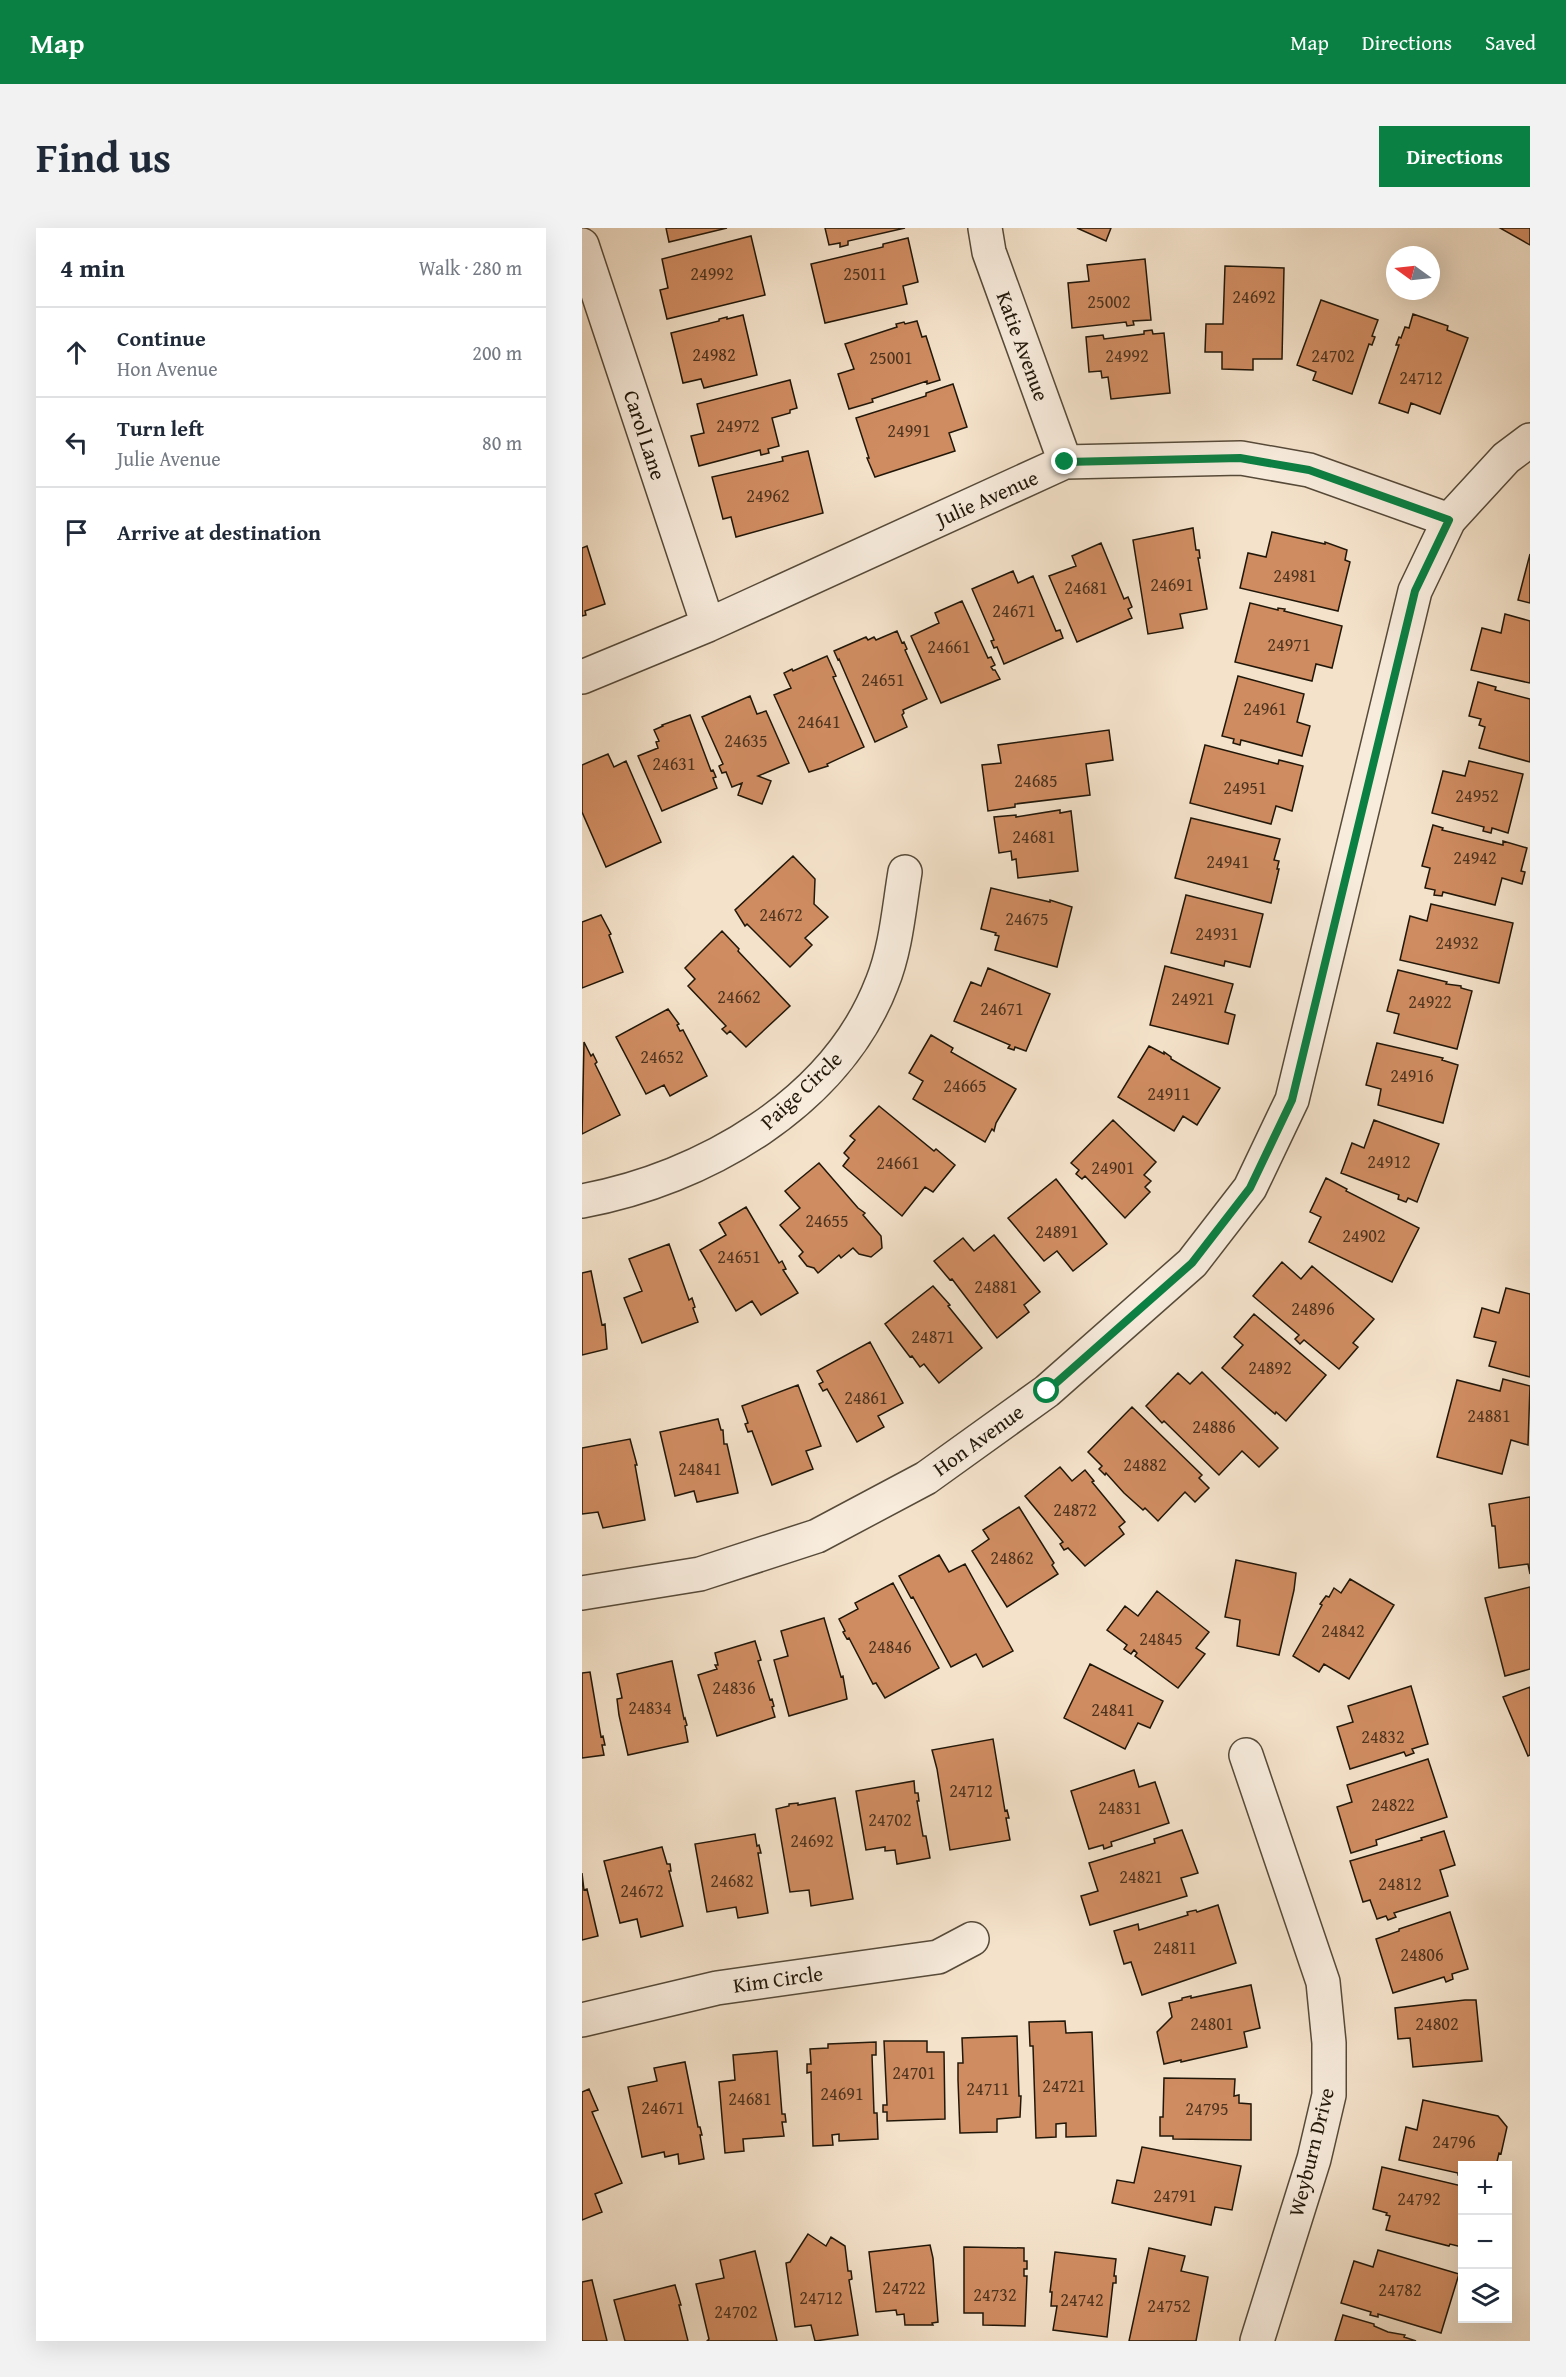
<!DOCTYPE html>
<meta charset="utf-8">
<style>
body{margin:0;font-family:"Gentium Book Plus",serif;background:#f2f2f3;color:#1f2937}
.controls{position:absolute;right:18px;bottom:18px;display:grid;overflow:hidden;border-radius:0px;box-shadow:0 6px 24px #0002}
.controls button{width:54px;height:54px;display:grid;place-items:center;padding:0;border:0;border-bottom:2px solid #e0e1e3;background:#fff;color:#1f2937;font:30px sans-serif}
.compass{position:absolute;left:804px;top:18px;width:54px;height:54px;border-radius:50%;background:#fff;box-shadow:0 6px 24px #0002;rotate:285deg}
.stop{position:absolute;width:18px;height:18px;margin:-14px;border:4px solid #0b8043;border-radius:50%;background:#fff}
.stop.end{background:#0b8043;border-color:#fff;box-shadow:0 2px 6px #0008}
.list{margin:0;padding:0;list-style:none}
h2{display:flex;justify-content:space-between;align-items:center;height:78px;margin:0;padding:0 24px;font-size:26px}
h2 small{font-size:20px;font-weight:400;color:#747a83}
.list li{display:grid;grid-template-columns:39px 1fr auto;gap:18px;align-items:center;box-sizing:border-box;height:90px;padding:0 24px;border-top:2px solid #e0e1e3}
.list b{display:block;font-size:22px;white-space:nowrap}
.list p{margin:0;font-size:20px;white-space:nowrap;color:#747a83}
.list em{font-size:20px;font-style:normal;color:#747a83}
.icon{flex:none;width:33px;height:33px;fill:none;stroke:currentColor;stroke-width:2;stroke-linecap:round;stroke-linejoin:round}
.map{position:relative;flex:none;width:948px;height:2113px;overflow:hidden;border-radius:0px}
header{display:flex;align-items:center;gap:36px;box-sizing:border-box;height:84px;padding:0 30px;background:#0b8043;color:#fff}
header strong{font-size:28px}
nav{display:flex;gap:33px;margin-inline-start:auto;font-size:21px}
.intro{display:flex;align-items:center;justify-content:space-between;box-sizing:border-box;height:144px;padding:0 36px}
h1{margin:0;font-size:42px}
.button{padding:15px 27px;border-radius:0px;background:#0b8043;color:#fff;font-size:21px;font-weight:700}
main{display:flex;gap:36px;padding:0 36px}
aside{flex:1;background:#fff;border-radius:0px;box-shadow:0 6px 24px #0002}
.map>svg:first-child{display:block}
</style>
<header>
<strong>Map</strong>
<nav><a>Map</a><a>Directions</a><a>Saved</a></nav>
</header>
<div class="intro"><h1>Find us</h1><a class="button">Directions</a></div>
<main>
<aside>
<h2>4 min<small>Walk · 280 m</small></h2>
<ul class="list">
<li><svg class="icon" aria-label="ahead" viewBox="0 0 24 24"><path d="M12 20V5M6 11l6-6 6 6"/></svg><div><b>Continue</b><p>Hon Avenue</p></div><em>200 m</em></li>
<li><svg class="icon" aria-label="left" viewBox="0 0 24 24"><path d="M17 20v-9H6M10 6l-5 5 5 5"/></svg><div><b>Turn left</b><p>Julie Avenue</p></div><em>80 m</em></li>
<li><svg class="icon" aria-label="arrive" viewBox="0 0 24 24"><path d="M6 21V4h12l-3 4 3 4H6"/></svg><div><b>Arrive at destination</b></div></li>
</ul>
</aside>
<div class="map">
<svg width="948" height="2113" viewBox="0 0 948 2113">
<rect width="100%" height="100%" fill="#f4e2ca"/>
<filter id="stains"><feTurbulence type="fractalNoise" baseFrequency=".00333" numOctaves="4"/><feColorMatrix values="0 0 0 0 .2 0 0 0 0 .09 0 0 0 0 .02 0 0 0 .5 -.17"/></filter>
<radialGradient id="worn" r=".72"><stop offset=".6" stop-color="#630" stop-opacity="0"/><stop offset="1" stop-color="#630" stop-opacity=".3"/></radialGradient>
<path fill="#d08c61" stroke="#211709" stroke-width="1.5" d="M84,0H145L87,14Z
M243,0H323L266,13V17L258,19V15L247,17Z
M495,0H529L524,13Z
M918,0H948V17Z
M169,8L183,67L85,91L78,62L86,60L80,31Z
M326,10L336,54L321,58L325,76L243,95L229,36L301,19V16Z
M563,31L569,92L551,93L552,97L545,98L544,94L490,100L486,55L507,53L505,37Z
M643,38L702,40L700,131H671V142L640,141V124H623L624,96H641Z
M739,72L796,92L790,108L793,109L790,117L787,116L770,166L731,152L734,144L715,137Z
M831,86L866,98L865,102L886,110L858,186L829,175L826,185L797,175L817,117H814L817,109L819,110L823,99L827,100Z
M161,87L175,147L122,160L119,151L101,155L89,105L137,93V91L145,89V91Z
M335,93L340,109L344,108L358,152L345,156V153L290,171L291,174L267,181L256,146L272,141L263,116L315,99L314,96L322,94L323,96Z
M570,102L571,106L582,105L588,165L529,171L526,149L520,150L519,143L507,144L504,109L521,107L522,111L562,106V103Z
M208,152L215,180L208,182V185L190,190L197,218L186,221L187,225L179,227L178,222L117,238L109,208L122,205L115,176Z
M371,156L385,199L367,205L373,223L293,249L285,230H287L274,190L344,168V165Z
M226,223L241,285L154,309L149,289L141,291L130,249L201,233L200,229Z
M611,300L614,322H617L618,330H616L625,381L598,386L601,400L566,406L551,312Z
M690,304L743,316V314L765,322L763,332L768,334L756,383L658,360L666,325L684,329Z
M519,315L542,371L546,369L550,379L546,381L550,390L495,414L467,348L494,338L490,328Z
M5,318L23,376L3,383L4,387L0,388V320Z
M948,326V375L936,372Z
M431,343L436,355L451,348L474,403L478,402L481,410L422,436L415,419L412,420L409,413L412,412L390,361Z
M380,373L406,430L409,429L413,437L409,439L411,442H413L418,451L359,475L329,408L357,395L353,385Z
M668,375L696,382V380L703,381L702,383L760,398L750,440L734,436L730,453L653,434Z
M923,386L948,393V455L889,442L900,400L919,405Z
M315,403L320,415L322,414L325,421L323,422L345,471L321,482L322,485L320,487L325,499L293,514L257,431L256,432L252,423L284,409L286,412L292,409L294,412Z
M245,428L254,448L251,449L282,519L245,536L246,538L227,544L192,467L209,460L202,445L210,441L211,443Z
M656,448L722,466L715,494L728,498L720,528L659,512L658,517L651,515L652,511L640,508Z
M896,454L914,459L913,462L948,471V534L897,520L903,499L897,497L899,491L887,488Z
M168,468L175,486L184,483L207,535L176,548L189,553L180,576L156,567L160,555L150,559L144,544L140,545L137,538L141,536L120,489Z
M108,487L129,543L131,542L134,549L131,550L135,560L80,583L56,528L76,520L74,514L77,513L72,502L81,498L80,497Z
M527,502L531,532L504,536L508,567L433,576V579L406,583L400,537L419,535L416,517Z
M623,517L696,536L697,532L721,538L710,583L694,578L689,596L608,575Z
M26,526L32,539L44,533L79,614L24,639L0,584V537Z
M887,533L941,546L926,605L910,600L909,605L901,603L902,599L850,585L861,543L883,548Z
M478,582V585L489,583L496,643L436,650L434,631L430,632L429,623L417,625L412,589L434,587V589Z
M609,590L698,611L692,632L697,633L695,641H697L689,675L593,650Z
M851,597L861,600L860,602L921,617V613L945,620L939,643L943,644L940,656L920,650L913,677L861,664L860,668L852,667L853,662L843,660L848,640L840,638Z
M211,628L233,651L232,676L246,689L223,710L230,717L208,739L165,696L163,698L153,682Z
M409,660L468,674V672L490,679L475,739L413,722L417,708L413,707L414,705L399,701Z
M604,667L681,686L668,739L643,733L642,738L589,725Z
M849,676L931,695L917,755L818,732L828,688L845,693Z
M19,687L29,706L27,707L41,744L0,760V694Z
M140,703L157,721L156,723L208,778L164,819L148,803L145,806L140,801L144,798L106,758L113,751L103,740Z
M583,738L651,756L643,784L653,787L646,816L568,797Z
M406,740L468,766L444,823L433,819L432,822L426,820L428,817L372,793L389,754L399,758Z
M816,742L865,754L864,756L879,758V760L890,763L875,821L812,805L817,786L805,783Z
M86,781L97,796L95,797L98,803L101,802L125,848L88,868L82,857L64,866L34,809Z
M349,807L371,820L369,824L434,861L414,895L412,903L410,901L403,914L331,871L341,853L327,845Z
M2,814L9,828L11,826L15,834L13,836L38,887L0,906Z
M795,815L861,830L860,832L876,837L861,895L796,877L799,861L784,857Z
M567,818L582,826V824L589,829V831L638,860L615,897L601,888L592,903L536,869Z
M297,878L352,923L354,921L373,937L351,964L343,959L320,988L261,938L267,930L262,925L273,912L268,908Z
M531,892L574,934L562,947L569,953L563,959L568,964L543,990L503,948L500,951L494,946L497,942L489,935Z
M792,892L857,916L835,974L826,970L824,974L816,971L817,967L759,945L770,915L782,920Z
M237,935L276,980L283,985L281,987L299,1008L300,1020L289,1029L277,1026L271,1020L259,1030L257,1027L236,1045L232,1040L225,1038L217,1028L221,1024L198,997L218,980L203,963Z
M744,950L765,961L764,963L837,1000L810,1054L727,1014L739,989L728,984Z
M474,951L525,1016L491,1043L475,1023L462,1033L426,990Z
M164,979L197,1035L200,1033L204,1041L201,1042L216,1065L179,1087L170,1073L154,1083L118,1022L144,1007L137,995Z
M412,1007L458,1064L442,1077L447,1084L415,1110L370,1051L368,1052L352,1033L381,1010L392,1023Z
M87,1016L107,1072L110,1070L113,1079L111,1080L116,1094L60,1115L42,1070L60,1063L47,1031Z
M700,1034L719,1051L730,1038L792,1091L771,1115L776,1119L757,1141L722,1112L718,1116L713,1111L717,1107L671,1068Z
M9,1043L20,1097L23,1096L25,1121L0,1127V1045Z
M351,1058L368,1077L366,1078L400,1120L357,1155L342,1136L338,1139L330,1128L328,1129L303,1096Z
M924,1060L948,1066V1149L907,1138L914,1114L892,1109L900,1080L917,1085Z
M672,1086L744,1147L704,1193L694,1184L693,1186L640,1140L661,1117L652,1109Z
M288,1114L321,1175L296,1188L302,1199L275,1214L245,1161L241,1163L237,1156L241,1154L235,1143Z
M620,1144L696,1220L677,1239L660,1223L637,1247L582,1193L580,1195L564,1178L596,1145L608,1156Z
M921,1151L948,1158L946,1217L929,1212L920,1246L855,1229L875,1152L918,1163Z
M216,1157L239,1218L224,1223L231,1241L190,1257L170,1203L166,1204L163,1196L166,1195L160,1178Z
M550,1179L620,1247L617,1250L627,1260L613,1274L603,1264L576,1293L563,1280L561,1282L542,1265L524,1245L523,1247L517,1241L520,1238L506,1224Z
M136,1191L139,1202H141L142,1216H145L156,1265L115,1274L112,1263L93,1268L78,1204Z
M48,1211L55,1237H53L63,1292L21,1300L16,1284L0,1286V1220Z
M478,1239L490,1253L503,1242L512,1253L510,1254L543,1294L537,1299L542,1306L503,1338L486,1320L482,1322L478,1316L481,1314L443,1268Z
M948,1269V1346L946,1336L917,1340L913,1298H910L907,1276Z
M437,1279L472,1335L470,1337L476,1346L425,1379L390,1323L407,1311L401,1302Z
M357,1327L367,1344L383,1336L431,1423L401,1439L394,1426L369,1439L331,1369L329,1370L317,1348Z
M654,1332L714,1345L712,1362L697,1427L655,1418L658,1392L643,1389Z
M768,1351L812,1377L767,1451L742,1436L737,1444L711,1428L740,1377L738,1376L744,1368L747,1369L752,1360L759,1365Z
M311,1355L357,1440L303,1470L294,1455L291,1456L267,1410L265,1411L261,1404L263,1403L257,1391L276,1381L273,1375Z
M948,1359V1441L923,1448L903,1370Z
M575,1363L627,1404L614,1420L623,1426L596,1460L553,1428L555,1425L552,1422L549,1426L542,1421L545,1417L525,1402L543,1378L556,1388Z
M242,1390L259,1449L261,1448L265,1471L207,1488L192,1432L206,1428L199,1403Z
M173,1413L179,1432L176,1433L188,1472L190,1471L192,1478L190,1479L193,1489L135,1508L116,1447L135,1441L133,1437H136L133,1425Z
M90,1433L102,1491L103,1490L105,1497L103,1498L106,1514L46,1527L37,1487L35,1471L40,1470L35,1446Z
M508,1436L581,1473L568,1500L556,1495L543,1521L482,1490Z
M8,1444L19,1509L21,1508L23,1517H20L22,1527L0,1530V1445Z
M829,1458L846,1516L830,1521L832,1525L824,1528L822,1524L768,1541L755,1499L771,1494L766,1478Z
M948,1459V1527L946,1528L921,1469Z
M411,1511L423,1583L425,1582L427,1590H424L428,1612L368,1622L355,1541L350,1522Z
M846,1531L865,1589L794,1612L795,1617L769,1625L755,1579L770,1574L765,1557Z
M552,1542L557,1559L573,1554L587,1595L529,1614L530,1618L522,1621L521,1617L507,1621L489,1563Z
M332,1553L333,1565H336L337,1573H335L341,1608H344L348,1630L315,1636L313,1622L303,1623V1619L284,1622L274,1563Z
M253,1570L271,1671L229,1678L227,1662L208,1664L194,1581L207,1578V1576L216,1575V1577Z
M600,1602L616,1645L599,1650L605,1668L508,1697L499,1668L516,1663L507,1635L573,1615L572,1611Z
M862,1603L873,1637L858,1642L866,1668L812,1685L814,1689L806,1692L804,1688L795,1691L788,1672L781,1674L768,1633L840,1612L839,1610Z
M173,1606L175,1618L177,1617L179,1625H176L186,1685L156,1690L154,1679L125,1684L113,1616Z
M80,1619L85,1636H88L89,1643H87L101,1698L59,1709L55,1691L38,1695L22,1633Z
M0,1645L2,1662L5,1661L16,1708L0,1712Z
M636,1677L654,1735L560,1767L549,1734L542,1736L532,1703L556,1696L557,1702L606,1687L605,1684L614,1682L615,1684Z
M868,1684L886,1741L870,1746L871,1751L864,1754L862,1749L811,1765L794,1711L817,1703V1701Z
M669,1757L678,1800L662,1804L665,1819L599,1834V1832L582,1836L575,1804L590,1789L587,1775L600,1772V1770L609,1768V1770Z
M883,1772H894L900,1833L831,1839L828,1810L816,1811L813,1780Z
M483,1793L484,1805L510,1804L514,1908L484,1909V1895L474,1896V1909L454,1910L451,1818H448L447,1794Z
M435,1808L437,1868H439L438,1889L415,1891V1904L378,1905L376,1852V1835H381L380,1810Z
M302,1813H345V1824H362L363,1891L305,1893V1884H301V1877H305Z
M294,1814V1827H290L292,1885H295L296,1911L257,1913V1906L250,1907L251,1917L231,1918L229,1844L225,1845V1836H229L228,1821L246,1820V1816Z
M195,1823L200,1886H203L204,1894H200L202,1908L161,1911L162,1923L143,1925L137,1854L153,1852L151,1827Z
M103,1834L116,1899H118L120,1907H118L122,1931L97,1936L96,1926L83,1929L82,1924L60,1929L46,1859L75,1853L72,1840Z
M582,1850L653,1851L652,1868L657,1867V1875L669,1876V1912L591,1911V1908H578V1889H581Z
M7,1861L16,1882L10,1884L40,1955L13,1966L20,1984L0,1992V1864Z
M841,1872L916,1888L925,1899L919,1926L917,1925L914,1938H880V1949L876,1947V1945L817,1932L824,1899L835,1902Z
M560,1919L659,1938L650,1982L633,1979L629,1997L530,1975L535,1952L552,1955Z
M800,1939L880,1958V2019L868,2016L867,2018L804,2002L808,1988L804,1987L805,1985L791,1981Z
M226,2006L244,2018L249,2009L263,2018L266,2043H269L270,2051L267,2052L276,2107L233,2113L229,2097L213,2099L204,2035L208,2034Z
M348,2017L351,2030L356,2094L350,2095L351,2097H323L322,2086L315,2087L314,2082L294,2084L287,2024Z
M382,2019L442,2020V2033H445V2041H442V2048H445L443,2098L401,2097V2085H382Z
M567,2020L603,2028L599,2043L626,2049L614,2113H547Z
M796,2022L877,2046L859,2105L796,2086V2089L788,2087L789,2084L759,2075L772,2033L791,2039Z
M173,2023L195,2113H125L127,2111L114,2056L142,2050L138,2032Z
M473,2024L534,2031L532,2048H534V2055H531L525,2109L471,2102L475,2078H469L470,2064H468Z
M10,2052L25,2113H0V2054Z
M93,2057L99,2077H97L106,2113H43L32,2072Z
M761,2087L792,2096V2098L806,2104L823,2107L822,2109L834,2113H753Z"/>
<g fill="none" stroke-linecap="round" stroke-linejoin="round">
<defs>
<path id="minor" d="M403,0L407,24L483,234
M0,17L126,397
M0,449L126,397L483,234L659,230L727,242L867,292
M0,973C121,951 254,875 300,755C314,721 317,680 323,644
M664,1527L741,1754L747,1815V1867L732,1931L675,2113
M0,1792L135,1760L356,1729L390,1711"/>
<path id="tertiary" d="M0,1365L118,1346L235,1308L344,1250L465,1163L610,1035L668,960L710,872L833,363L867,292L924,230L948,212"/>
</defs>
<use href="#minor" stroke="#564a39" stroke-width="36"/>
<use href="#tertiary" stroke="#564a39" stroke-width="36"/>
<use href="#minor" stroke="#f8ecdd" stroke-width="33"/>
<use href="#tertiary" stroke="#f8ecdd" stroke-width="33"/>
</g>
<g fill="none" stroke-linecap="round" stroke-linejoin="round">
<path stroke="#0b8043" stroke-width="8" d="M465,1163L610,1035L668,960L710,872L833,363L867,292L727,242L658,230L483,234"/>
</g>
<g text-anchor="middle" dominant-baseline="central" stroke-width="4.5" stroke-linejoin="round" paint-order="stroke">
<g font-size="18" fill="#4d341f">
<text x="130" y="45">24992</text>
<text x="283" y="45">25011</text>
<text x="672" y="68">24692</text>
<text x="527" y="73">25002</text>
<text x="132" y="126">24982</text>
<text x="545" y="127">24992</text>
<text x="751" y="127">24702</text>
<text x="309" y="129">25001</text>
<text x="839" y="149">24712</text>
<text x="156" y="197">24972</text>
<text x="327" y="202">24991</text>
<text x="186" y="267">24962</text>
<text x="713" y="347">24981</text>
<text x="590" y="356">24691</text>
<text x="504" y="359">24681</text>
<text x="432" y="382">24671</text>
<text x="707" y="416">24971</text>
<text x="367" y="418">24661</text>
<text x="301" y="451">24651</text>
<text x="683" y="480">24961</text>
<text x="237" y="493">24641</text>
<text x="164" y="512">24635</text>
<text x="92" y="535">24631</text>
<text x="454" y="552">24685</text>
<text x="663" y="559">24951</text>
<text x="895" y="567">24952</text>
<text x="452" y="608">24681</text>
<text x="893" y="629">24942</text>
<text x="646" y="633">24941</text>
<text x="199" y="686">24672</text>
<text x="445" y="690">24675</text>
<text x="635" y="705">24931</text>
<text x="875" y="714">24932</text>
<text x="157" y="768">24662</text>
<text x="611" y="770">24921</text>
<text x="848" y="773">24922</text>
<text x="420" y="780">24671</text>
<text x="80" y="828">24652</text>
<text x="830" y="847">24916</text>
<text x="383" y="857">24665</text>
<text x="587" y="865">24911</text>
<text x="807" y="933">24912</text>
<text x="316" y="934">24661</text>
<text x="531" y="939">24901</text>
<text x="245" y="992">24655</text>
<text x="475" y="1003">24891</text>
<text x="782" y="1007">24902</text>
<text x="157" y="1028">24651</text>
<text x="414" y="1058">24881</text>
<text x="731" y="1080">24896</text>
<text x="351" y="1108">24871</text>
<text x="688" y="1139">24892</text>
<text x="284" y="1169">24861</text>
<text x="907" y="1187">24881</text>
<text x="632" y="1198">24886</text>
<text x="563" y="1236">24882</text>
<text x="118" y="1240">24841</text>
<text x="493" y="1281">24872</text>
<text x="430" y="1329">24862</text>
<text x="761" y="1402">24842</text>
<text x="579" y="1410">24845</text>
<text x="308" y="1418">24846</text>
<text x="152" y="1459">24836</text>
<text x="68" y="1479">24834</text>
<text x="531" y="1481">24841</text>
<text x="801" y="1508">24832</text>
<text x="389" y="1562">24712</text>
<text x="811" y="1576">24822</text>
<text x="538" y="1579">24831</text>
<text x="308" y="1591">24702</text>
<text x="230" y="1612">24692</text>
<text x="559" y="1648">24821</text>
<text x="150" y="1652">24682</text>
<text x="818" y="1655">24812</text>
<text x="60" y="1662">24672</text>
<text x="593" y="1719">24811</text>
<text x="840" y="1726">24806</text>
<text x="630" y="1795">24801</text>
<text x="855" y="1795">24802</text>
<text x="332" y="1844">24701</text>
<text x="482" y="1857">24721</text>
<text x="406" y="1860">24711</text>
<text x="260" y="1865">24691</text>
<text x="168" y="1870">24681</text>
<text x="81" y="1879">24671</text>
<text x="625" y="1880">24795</text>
<text x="872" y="1913">24796</text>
<text x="593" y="1967">24791</text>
<text x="837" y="1970">24792</text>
<text x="322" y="2059">24722</text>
<text x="818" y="2061">24782</text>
<text x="413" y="2066">24732</text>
<text x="239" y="2069">24712</text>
<text x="500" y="2071">24742</text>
<text x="587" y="2077">24752</text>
<text x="154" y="2083">24702</text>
</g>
<g font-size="21" fill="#211709" stroke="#f8ecdd">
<text transform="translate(441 118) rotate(70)">Katie Avenue</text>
<text transform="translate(63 207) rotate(72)">Carol Lane</text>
<text transform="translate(405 270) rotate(-24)">Julie Avenue</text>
<text transform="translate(219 862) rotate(-43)">Paige Circle</text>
<text transform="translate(396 1212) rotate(-36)">Hon Avenue</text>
<text transform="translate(196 1751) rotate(-8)">Kim Circle</text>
<text transform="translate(729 1924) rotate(-76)">Weyburn Drive</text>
</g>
</g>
<rect width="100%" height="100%" filter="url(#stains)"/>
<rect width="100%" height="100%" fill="url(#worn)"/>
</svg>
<div class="controls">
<button>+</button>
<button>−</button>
<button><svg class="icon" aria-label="layers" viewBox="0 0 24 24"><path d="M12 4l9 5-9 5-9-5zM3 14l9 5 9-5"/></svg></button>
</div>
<svg class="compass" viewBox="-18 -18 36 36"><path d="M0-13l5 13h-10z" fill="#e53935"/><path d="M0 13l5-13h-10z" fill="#747a83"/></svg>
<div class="stop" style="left:465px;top:1163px"></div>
<div class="stop end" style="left:483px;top:234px"></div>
</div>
</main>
